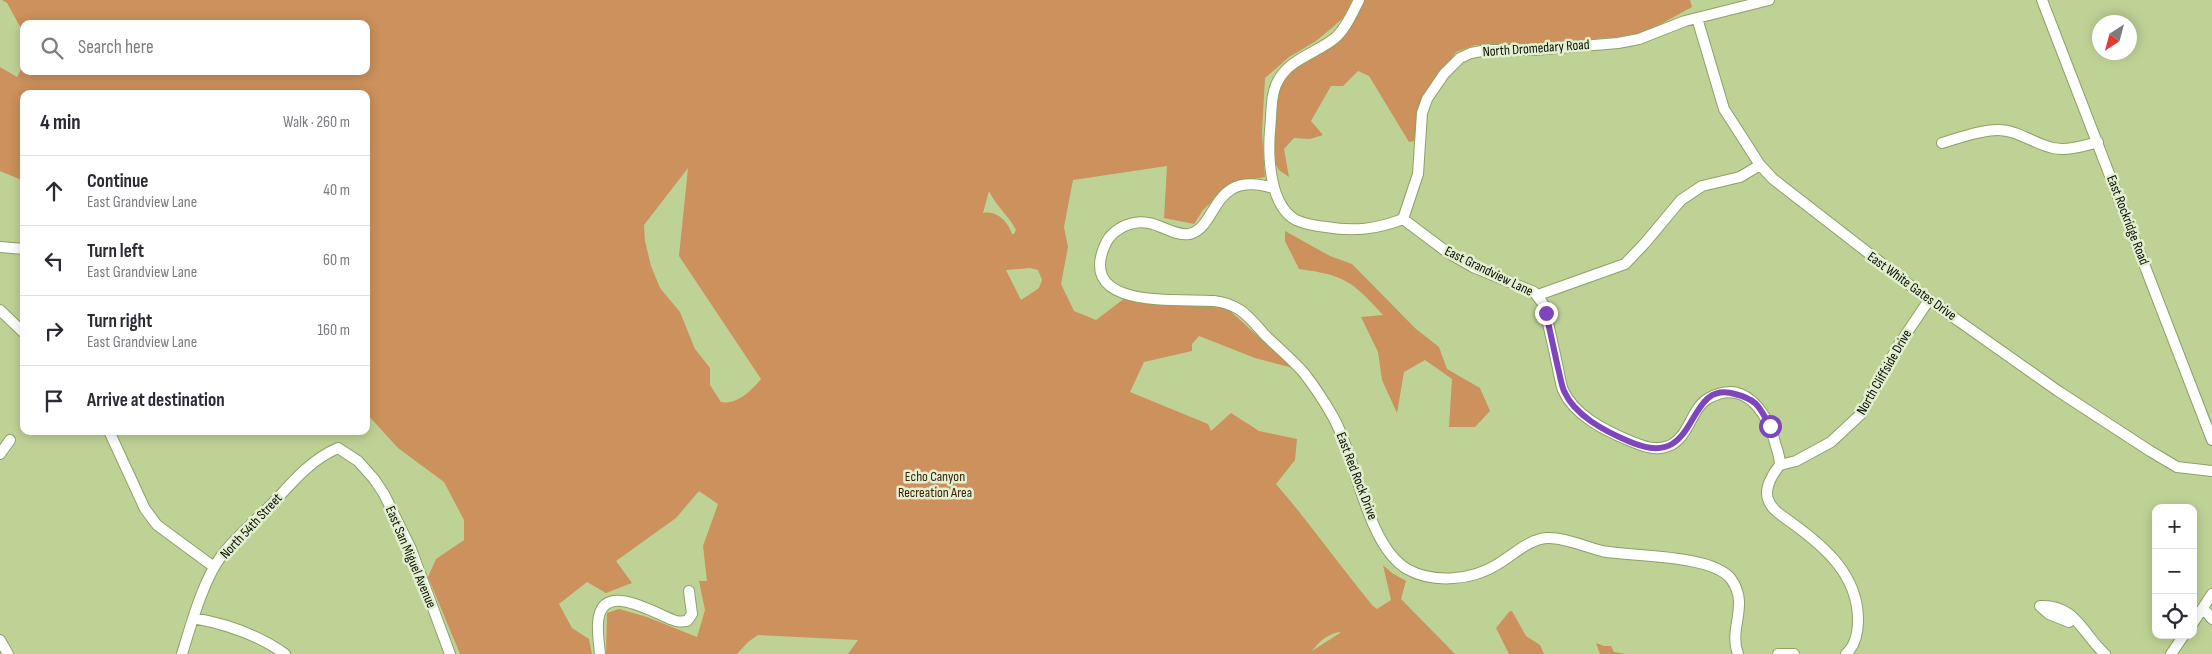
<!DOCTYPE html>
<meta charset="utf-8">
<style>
body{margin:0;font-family:"Sofia Sans Condensed",sans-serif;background:#f7f7f7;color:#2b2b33}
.controls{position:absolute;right:15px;bottom:15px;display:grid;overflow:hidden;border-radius:10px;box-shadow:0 2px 12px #0003}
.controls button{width:45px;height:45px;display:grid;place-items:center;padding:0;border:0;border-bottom:1px solid #e1e1e2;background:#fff;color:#2b2b33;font:25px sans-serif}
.compass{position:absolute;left:2092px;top:15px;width:45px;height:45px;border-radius:50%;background:#fff;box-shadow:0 2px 12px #0003;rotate:216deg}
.stop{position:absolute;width:15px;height:15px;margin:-11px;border:4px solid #7e45bc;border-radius:50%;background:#fff}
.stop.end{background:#7e45bc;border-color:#fff;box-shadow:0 1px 5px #0008}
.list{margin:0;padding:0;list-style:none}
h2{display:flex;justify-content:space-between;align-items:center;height:65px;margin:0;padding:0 20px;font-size:21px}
h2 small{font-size:16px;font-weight:400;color:#7c7c81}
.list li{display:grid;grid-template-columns:32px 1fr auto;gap:15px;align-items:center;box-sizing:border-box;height:70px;padding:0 20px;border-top:1px solid #e1e1e2}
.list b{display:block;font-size:19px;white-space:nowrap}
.list p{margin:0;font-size:16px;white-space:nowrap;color:#7c7c81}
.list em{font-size:16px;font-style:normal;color:#7c7c81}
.icon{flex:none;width:28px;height:28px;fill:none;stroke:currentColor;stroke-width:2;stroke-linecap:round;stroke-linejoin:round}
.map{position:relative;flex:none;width:2212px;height:654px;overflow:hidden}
.search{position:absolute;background:#fff;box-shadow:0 2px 12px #0003;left:20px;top:20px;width:350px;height:55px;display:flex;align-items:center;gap:12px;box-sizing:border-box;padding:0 18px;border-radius:10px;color:#7c7c81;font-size:19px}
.panel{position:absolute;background:#fff;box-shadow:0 2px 12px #0003;left:20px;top:90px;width:350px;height:345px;border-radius:10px}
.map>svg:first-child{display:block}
</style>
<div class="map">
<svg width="2212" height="654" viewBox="0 0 2212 654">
<rect width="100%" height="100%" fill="#bfd296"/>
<path fill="#cc915c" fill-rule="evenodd" d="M2,0H1352L1347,15L1316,41L1289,57L1265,78L1262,133L1265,177L1231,183L1203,210L1194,224L1164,218L1167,166L1073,180L1064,227L1068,247L1061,284L1074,311L1096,320L1125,298L1173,305L1227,308L1293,368L1255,358L1199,336L1192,344V351L1144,362L1130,392L1208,424L1211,431L1231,413L1259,431L1297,439L1295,460L1276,484C1310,523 1339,565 1372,605L1377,609L1391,600L1383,565L1392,573L1406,581L1401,599L1455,654H848L858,640L758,635L748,642L737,654H606L607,613L619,609L647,617L697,637L705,610L699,581H707L703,546L718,504L699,491L676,518L616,561L632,583L606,593L587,582L559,604L572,628L589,639L592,654H460L428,577L436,559L464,540V520L444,482L398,448L366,413V94H24V181L0,171V67L17,77L24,64V71H366V24H24V34L7,3ZM688,168L679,256L761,379C751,391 737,405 721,402L710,385V368L695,349L680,312L660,288L651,266L645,241L644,225ZM989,191C996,206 1009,216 1016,230L1014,234H1012C1008,221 996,210 983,213ZM1030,268L1038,270L1042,280L1039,288L1021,300L1006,270ZM1340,632V633L1312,651C1320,641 1327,634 1340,632Z
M1363,0H1690L1692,7L1639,36L1604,38L1526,47L1499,44L1475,45L1456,52L1422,103L1414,141L1409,142L1369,76L1358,71L1343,86H1331L1311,121L1323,135L1310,139L1294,138L1284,149L1289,177L1279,170L1271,156L1279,87L1295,66L1340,41Z
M1285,231L1330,256L1352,264L1415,328L1439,347L1447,369L1480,388L1490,411L1475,427H1449L1452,379L1425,360L1404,372L1397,413L1382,380L1378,352L1361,317L1383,315C1353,282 1345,275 1299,269L1285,241Z
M1512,611L1526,636L1540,645L1544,654H1509L1496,628L1509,612Z
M1596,643L1604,646H1611L1614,652L1626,654H1600Z"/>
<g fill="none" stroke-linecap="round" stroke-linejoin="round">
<defs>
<path id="minor" d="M1359,0C1353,12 1345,30 1335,38C1317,53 1289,59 1278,81C1270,95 1272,115 1270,130C1268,156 1269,205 1296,220C1305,224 1316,226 1326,227C1354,232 1377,229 1403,219L1418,174L1422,113L1427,99L1444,74L1460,58L1471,53L1487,50H1534L1618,43L1639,39L1685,21L1769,0
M2042,0L2212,440
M1697,18L1724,109L1760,165L1773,179L1929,300L2058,391L2150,451L2177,467L2212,471
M1942,143C1960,138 1979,130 1998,130C2018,130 2034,144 2053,148C2067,151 2083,146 2098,142
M1273,188C1210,169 1219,228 1189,234C1171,237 1153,216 1130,224C1119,227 1109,235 1105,245C1076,311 1181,298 1214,301C1224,302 1232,305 1240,310C1249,316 1257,326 1264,334C1277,347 1292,359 1304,373C1314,386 1324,401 1332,415C1356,455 1366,545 1407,569C1434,584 1473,580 1498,564C1513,555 1529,539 1547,538C1564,537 1585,547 1602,551C1631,557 1712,554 1731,579C1750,605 1728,628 1738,654
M1403,219L1447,252L1473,267L1534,292L1544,305C1548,324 1553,344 1557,364C1559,372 1560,382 1563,390C1574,415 1604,430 1628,440C1642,446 1656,452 1671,445C1690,435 1691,408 1709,398C1744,379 1765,410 1774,439C1776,448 1780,455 1780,465
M0,247L24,249
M1538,295L1625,264L1645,243L1681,200L1702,186L1740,177L1760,165
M0,310L24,333
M109,431L145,509L157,525L214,567
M0,454L10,440
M1780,465C1773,473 1764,488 1768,499C1771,510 1783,516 1792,523C1825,547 1858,575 1858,620C1858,633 1856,645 1846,654
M1780,465L1796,461L1831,442L1861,414L1898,346L1929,300
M2040,606C2076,604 2083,635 2105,654
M2040,606L2049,614L2069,622
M2204,609L2212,619
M193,618C227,624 257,634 285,654
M2193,623L2212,594
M0,640L8,654
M182,654C191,625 203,580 222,555C237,535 257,520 275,501C294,480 312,459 338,448L358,461L374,479L384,494L411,549L450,654
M600,654C599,642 596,627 599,616C607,582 657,615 676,621C679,622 684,621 687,621L692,614L689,591
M1778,654H1794
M2171,654L2184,635"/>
</defs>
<use href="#minor" stroke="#8ea066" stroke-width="12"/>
<use href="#minor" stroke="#fff" stroke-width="10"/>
</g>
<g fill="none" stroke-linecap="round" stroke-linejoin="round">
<path stroke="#7e45bc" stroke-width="6" d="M1546,313C1550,331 1554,350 1558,368C1560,375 1561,384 1564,391C1575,416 1605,431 1628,441C1642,447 1658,452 1672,444C1697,429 1697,383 1735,394C1758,400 1759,407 1770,426"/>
</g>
<g text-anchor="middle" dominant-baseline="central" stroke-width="5" stroke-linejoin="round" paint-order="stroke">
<g font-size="14" fill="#080e00" stroke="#e4efd1">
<text transform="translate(1536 48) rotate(-4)">North Dromedary Road</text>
<text transform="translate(2128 220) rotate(69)">East Rockridge Road</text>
<text transform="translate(1489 271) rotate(26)">East Grandview Lane</text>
<text transform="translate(1912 286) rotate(36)">East White Gates Drive</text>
<text transform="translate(1884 372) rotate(-60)">North Cliffside Drive</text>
<text transform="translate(1357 476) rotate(69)">East Red Rock Drive</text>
<text transform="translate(251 526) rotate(-47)">North 54th Street</text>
<text transform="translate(411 557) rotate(67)">East San Miguel Avenue</text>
</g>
<g font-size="14" fill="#3d2309" stroke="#e4efd1">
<text x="935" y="476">Echo Canyon<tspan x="935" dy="16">Recreation Area</tspan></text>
</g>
</g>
</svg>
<div class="controls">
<button>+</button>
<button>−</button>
<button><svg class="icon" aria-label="locate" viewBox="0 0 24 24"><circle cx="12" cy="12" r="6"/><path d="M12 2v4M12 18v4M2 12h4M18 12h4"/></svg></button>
</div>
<svg class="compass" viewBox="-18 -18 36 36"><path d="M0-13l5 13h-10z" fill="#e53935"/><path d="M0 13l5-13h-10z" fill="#7c7c81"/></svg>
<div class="stop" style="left:1770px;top:426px"></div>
<div class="stop end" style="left:1546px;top:313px"></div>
<div class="search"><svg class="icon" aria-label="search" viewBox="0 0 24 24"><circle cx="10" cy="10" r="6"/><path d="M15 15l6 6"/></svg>Search here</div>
<section class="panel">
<h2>4 min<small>Walk · 260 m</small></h2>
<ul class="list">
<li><svg class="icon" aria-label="ahead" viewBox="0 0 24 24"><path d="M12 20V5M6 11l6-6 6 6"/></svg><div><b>Continue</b><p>East Grandview Lane</p></div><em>40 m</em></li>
<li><svg class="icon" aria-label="left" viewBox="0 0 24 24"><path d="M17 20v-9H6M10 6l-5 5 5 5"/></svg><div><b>Turn left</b><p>East Grandview Lane</p></div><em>60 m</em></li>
<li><svg class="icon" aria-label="right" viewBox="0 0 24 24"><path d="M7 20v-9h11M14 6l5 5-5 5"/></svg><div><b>Turn right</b><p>East Grandview Lane</p></div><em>160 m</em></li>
<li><svg class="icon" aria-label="arrive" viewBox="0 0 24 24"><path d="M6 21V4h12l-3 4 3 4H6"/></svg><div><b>Arrive at destination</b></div></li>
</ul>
</section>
</div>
